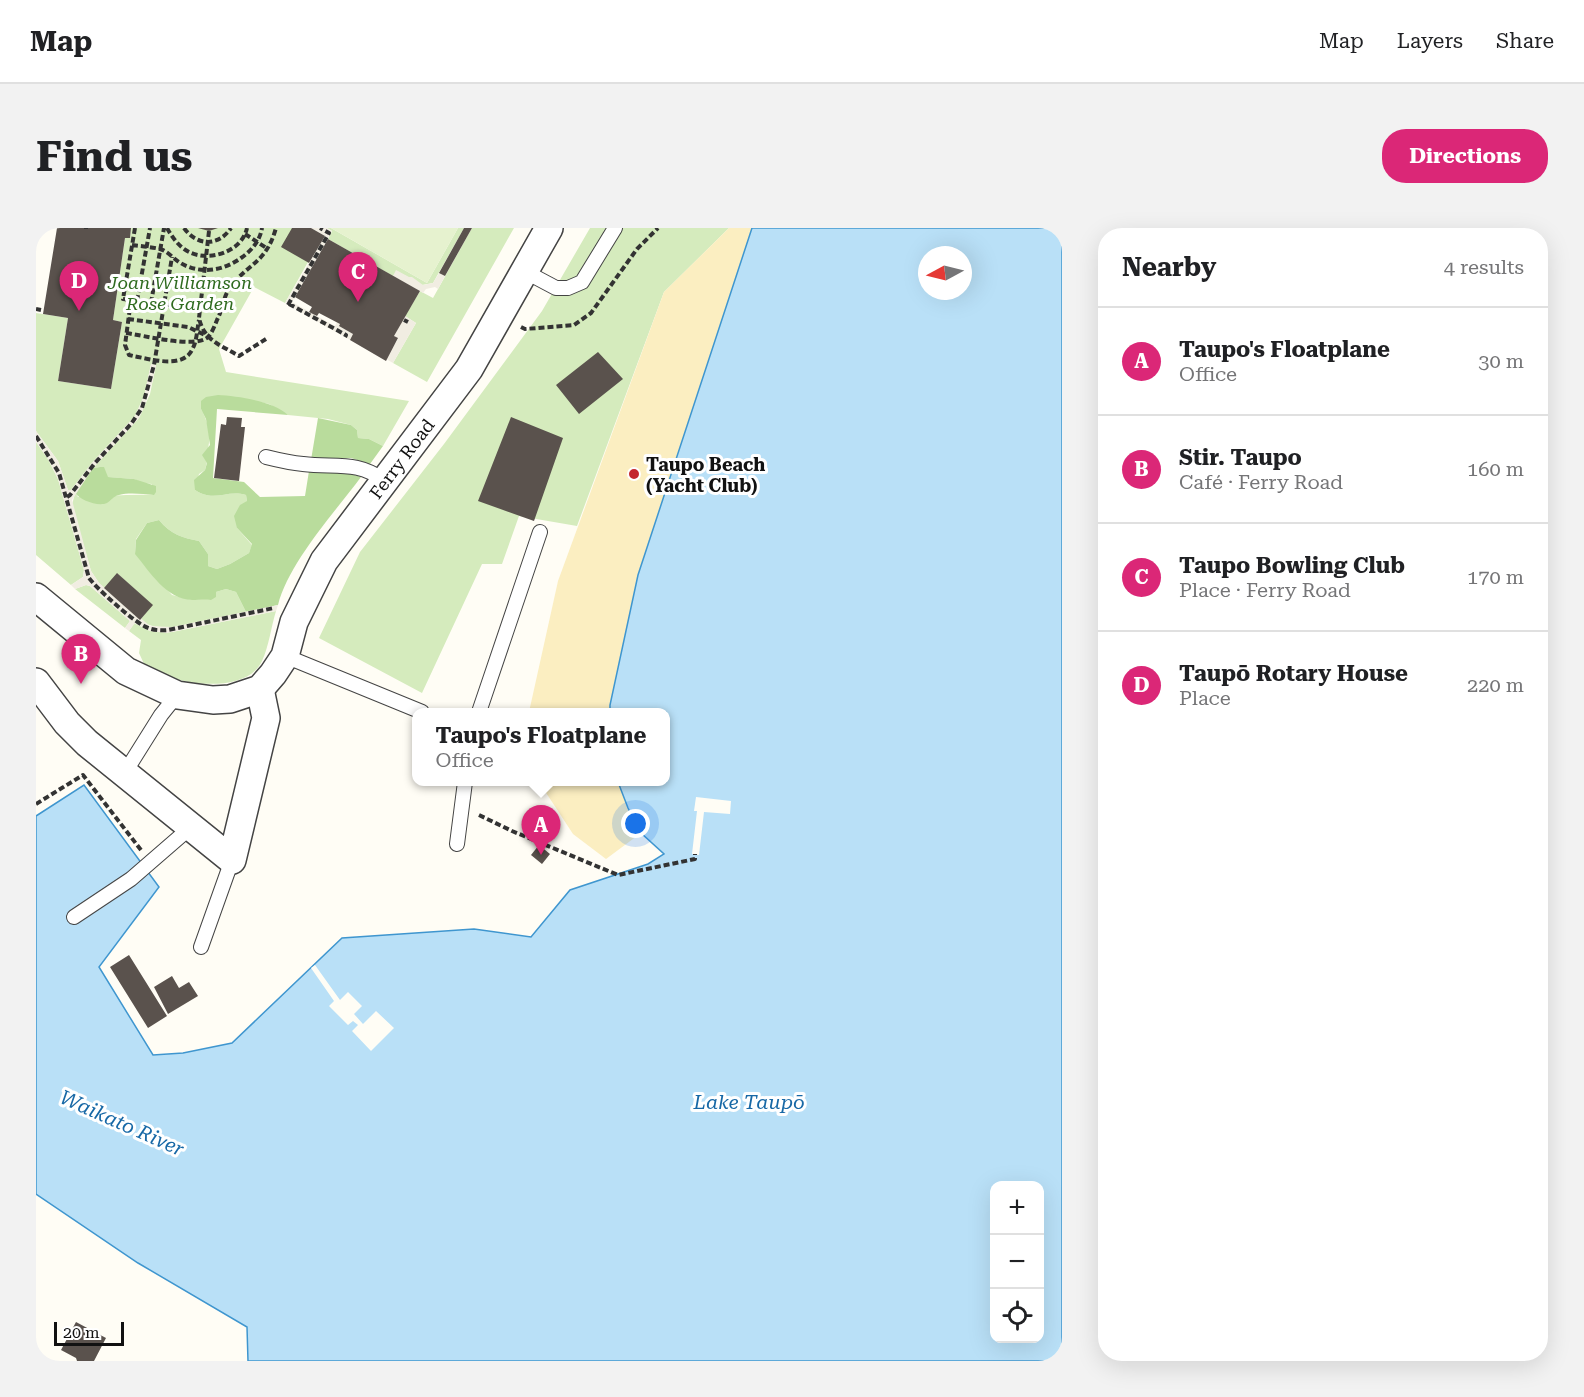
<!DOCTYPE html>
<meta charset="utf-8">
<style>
body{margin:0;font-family:"Roboto Serif",serif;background:#f2f2f2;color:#202124}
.controls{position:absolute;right:18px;bottom:18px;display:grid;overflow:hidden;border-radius:12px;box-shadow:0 6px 24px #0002}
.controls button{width:54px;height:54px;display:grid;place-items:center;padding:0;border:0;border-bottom:2px solid #e0e0e0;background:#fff;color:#202124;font:30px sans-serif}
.compass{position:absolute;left:882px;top:18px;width:54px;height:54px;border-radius:50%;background:#fff;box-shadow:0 6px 24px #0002;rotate:263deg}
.scale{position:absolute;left:18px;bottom:15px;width:70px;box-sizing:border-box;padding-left:6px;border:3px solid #111;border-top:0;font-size:16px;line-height:21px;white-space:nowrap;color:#111;-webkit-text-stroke:4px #fff;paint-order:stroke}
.you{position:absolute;left:600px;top:596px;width:21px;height:21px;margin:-15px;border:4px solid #fff;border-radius:50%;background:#1a73e8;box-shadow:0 0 0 9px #1a73e833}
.badge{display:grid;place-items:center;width:39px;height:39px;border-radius:50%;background:#db2777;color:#fff;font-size:20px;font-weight:700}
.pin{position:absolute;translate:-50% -50px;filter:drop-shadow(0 2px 3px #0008)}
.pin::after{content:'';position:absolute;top:32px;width:21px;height:18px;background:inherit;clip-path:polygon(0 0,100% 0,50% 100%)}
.popup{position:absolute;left:376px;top:480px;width:258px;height:78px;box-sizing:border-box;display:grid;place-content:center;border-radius:12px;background:#fff;filter:drop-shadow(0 2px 4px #0005);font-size:20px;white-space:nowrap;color:#757577}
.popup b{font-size:22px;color:#202124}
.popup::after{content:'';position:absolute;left:50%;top:100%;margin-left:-12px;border:12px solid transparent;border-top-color:#fff}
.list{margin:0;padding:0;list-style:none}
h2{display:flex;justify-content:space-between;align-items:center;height:78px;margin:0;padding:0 24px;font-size:26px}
h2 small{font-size:20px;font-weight:400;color:#757577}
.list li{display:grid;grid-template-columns:39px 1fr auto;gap:18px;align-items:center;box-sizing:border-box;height:108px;padding:0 24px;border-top:2px solid #e0e0e0}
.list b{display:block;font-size:22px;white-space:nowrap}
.list p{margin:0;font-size:20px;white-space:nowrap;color:#757577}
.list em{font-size:20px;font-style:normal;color:#757577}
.icon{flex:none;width:33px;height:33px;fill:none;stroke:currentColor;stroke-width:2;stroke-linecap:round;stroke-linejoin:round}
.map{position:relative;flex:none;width:1026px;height:1133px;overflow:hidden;border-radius:24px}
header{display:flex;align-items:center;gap:36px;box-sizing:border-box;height:84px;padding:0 30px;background:#fff;border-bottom:2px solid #e0e0e0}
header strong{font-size:28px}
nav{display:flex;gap:33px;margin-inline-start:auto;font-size:21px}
.intro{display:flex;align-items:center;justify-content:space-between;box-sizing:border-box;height:144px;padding:0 36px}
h1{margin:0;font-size:42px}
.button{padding:15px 27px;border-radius:24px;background:#db2777;color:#fff;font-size:21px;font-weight:700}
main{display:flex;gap:36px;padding:0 36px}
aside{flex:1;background:#fff;border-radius:24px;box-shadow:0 6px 24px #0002}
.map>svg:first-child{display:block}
</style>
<header>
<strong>Map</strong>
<nav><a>Map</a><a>Layers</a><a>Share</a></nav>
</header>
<div class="intro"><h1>Find us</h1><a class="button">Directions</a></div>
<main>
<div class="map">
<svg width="1026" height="1133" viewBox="0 0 1026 1133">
<rect width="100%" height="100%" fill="#fffdf5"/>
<path fill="#d5ebbd" d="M95,0H256L272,34L249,75L218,59L183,121L190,144L373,173L347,218L333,211L322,210L321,202L315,197L292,191L252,187L233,176L218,173L165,181C174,197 176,214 169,230L171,234L169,242L163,246L159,262C178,275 191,261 210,267L211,273L201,300L216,317L213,325L194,336L181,341L172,338V326L163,313C147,310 134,306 123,292L111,295L100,311L99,325L136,367L156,372L180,369V364L190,361L200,364L210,384C183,390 126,410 104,392L116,377L82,346L68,360L63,355L55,343L36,277L39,265L42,269C68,269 92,266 117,267L116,256L106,255L98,251L71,249L64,239L57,240L103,190L114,166L120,137H115L108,168L99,188L56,235L35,262H32L22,233L0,203V85L32,90L22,153L75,161L86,94L77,92L89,10H94Z
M291,0H295L391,55L422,0H428L397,55L386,57L361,43L357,48L292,11L296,3Z
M436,0H478L391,154L357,135L380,95L369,88L384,63L397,70Z
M554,0H693L628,64L541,298L483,288L466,336H446L386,465L283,410L324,324L408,216L506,83Z
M0,214L12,231L22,251L48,342L47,349L35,357L0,327Z
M50,357L54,358L94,393L89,400L39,361Z
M240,383C235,399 233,418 226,433C213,461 164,458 140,451C129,448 119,443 109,438L103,425L105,412L93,403L98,395L114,403L136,404Z"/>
<path fill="#b9dc9c" d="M182,167C201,168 238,173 252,187L181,181L177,250L208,254L224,269L269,268L273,243L312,245L325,249C299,284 253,334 242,377L210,384L200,364L190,361L180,364V369L175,372C168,371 163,372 156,372C130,371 114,344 99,326L100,312L111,295L123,292C134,306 147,310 163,313L172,326V338L181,341L194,336L213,325L216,316L201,300L198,288L204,277L211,273L210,267C191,261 178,275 159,262L158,252L169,242L171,235L166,227L174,217L170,191L165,181V173L170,169Z
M282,190L315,197L321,202L322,210L333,211L347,218L334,236L315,230L275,232Z
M64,239H68L72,249L98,251L120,258V264L118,267C107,266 93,264 83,267C77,268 75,273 71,275C62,279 44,272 39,265L57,240Z"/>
<path fill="#fbeec1" d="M693,0H716L602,347L574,477V484H493L522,353L628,64Z
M503,554H582L592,580L605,605L570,631L537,606Z"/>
<path fill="#e6f2cf" d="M295,0H422L391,55Z"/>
<path fill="#f1ede2" d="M275,0H291L296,3L256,74L299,98L301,94L304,96L303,98L317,106L314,112L249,75L289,8Z
M360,42L373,49H376L387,57L397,55L403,45L409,48L402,61L399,59L390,61L387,65L357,48Z
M369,88L380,95L357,135L350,131L362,111L358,108Z
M115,136L120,137L117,152L109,177L103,190L57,240L36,272L55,343L63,355L114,398L136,399L242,377L240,383L131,405L114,403L99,395L93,403L89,400L94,393L54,358L50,357L39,361L35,357L47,349L48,342L22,251L12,231L0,214V203L22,233L32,262H35L56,235L99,188L108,168Z"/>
<path fill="#b9e0f7" stroke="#3f96cf" stroke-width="1.5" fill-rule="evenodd" d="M716,0H1026V1133H212L211,1099L102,1035L0,966V588L48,557L123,659L63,739L117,827L147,825L196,815L306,710L438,701L495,709L534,662L612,636L628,626L605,605L592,580L582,554H630V484H574V477L602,347ZM891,27H927V63H891ZM958,958H1004V1110H958Z"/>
<path fill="#fffdf5" d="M660,569L695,573L694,586L668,584L663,627L656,626L661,583H658Z
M279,737L304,772L312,764L326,778L318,786L327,796L340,783L358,800L335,823L316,803L322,797L317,793L312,797L293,778L298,773L275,740Z"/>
<path fill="#5a524d" d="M21,0H95L94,10H89L77,92L86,94L75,161L22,153L32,90L7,86Z
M162,0H182L173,3Z
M256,0H275L289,8L273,35L245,19Z
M428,0H436L409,48L403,45Z
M292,11L384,63L358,108L362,110L350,133L314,112L317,106L303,98L304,96L283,85L281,88L273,84L276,79L259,69Z
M562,124L587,151L543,186L520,157Z
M191,189L206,190L205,199H209L203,253L178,250L185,196L190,197Z
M475,189L527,210L498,293L442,273Z
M81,345L117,377L104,392L68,360Z
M503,617L514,626L506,636L495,627Z
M93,727L131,788L112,800L74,739Z
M136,748L143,760L153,754L162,768L132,786L118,759Z
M40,1094L70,1110L58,1133H41L40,1130L25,1122Z"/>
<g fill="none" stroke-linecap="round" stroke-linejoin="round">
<defs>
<path id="lane" d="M488,43L520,60H532L546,54L579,0
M230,229C242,232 255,235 267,236C299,240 321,232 349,253
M249,428L386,484
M443,484L504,304
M88,546L125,487L141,467
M421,616L429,554
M38,689L95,651L155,599
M165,719L196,632"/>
<g id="street">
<path id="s1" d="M0,369L90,443L141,467L177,472L194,471L224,461L237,446L249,428L258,394L288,333L433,141L513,0"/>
<path d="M0,454L31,495L51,515L196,632L230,490L224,461"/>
</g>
</defs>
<use href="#lane" stroke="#444" stroke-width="16"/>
<use href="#street" stroke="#444" stroke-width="30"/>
<path stroke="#333" stroke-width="4" stroke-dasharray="6 3" stroke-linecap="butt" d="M99,0L87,71L164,81
M131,0C136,9 143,19 153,24C173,34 206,24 211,0
M148,0C161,18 182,19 195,0
M50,1V0
M0,2L1,0
M173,3L163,90C168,113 185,117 203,128L230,111
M209,6L232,21
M96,17C105,18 115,19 124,21C131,23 137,30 143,34C163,47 187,43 205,30C215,23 224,13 226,0
M132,54L166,59
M166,57L192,53L197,55
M95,72L89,117L93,127L97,128C115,131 148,142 157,120C161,112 161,101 163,92
M101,73L114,0
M115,75L128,0
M253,76L310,107L309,109
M252,77L293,5L284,0
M0,81L5,82
M92,91L152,99L169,107
M368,92L372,94
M485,99L489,101L538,97L555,85L601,21L622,0
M90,105C106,107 160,121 172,109C176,105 179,97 181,92C187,81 187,68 195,58C214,34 230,35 240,0
M0,208L23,245L53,350C61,361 96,392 108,398C115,402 123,403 132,402L238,380
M31,269L34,267L59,235L95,196L106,180L118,137L136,29
M0,576L47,547L105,622
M443,587L476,603L582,647L659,631V626"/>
<use href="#lane" stroke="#fff" stroke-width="14"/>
<use href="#street" stroke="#fff" stroke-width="27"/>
</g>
<circle fill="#c4262e" stroke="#fff" stroke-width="2" cx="598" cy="246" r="6"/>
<g text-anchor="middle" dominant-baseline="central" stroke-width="6" stroke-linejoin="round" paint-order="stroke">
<g font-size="18" font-style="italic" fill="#2f6b1f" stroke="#fff">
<text x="144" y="54">Joan Williamson<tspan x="144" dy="21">Rose Garden</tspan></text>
</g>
<g font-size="18" fill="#111" stroke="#fff">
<text stroke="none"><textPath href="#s1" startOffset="531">Ferry Road</textPath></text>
</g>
<g font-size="18" font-weight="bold" fill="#111" stroke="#fff" text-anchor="start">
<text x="610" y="236">Taupo Beach<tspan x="610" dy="21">(Yacht Club)</tspan></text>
</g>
<g font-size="20" font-style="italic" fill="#1768a6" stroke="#fff">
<text x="713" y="874">Lake Taupō</text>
<text transform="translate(86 895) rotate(24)">Waikato River</text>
</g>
</g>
</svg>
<div class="controls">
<button>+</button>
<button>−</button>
<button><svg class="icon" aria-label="locate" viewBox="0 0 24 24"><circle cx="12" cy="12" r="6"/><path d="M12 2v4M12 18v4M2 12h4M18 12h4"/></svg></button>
</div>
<svg class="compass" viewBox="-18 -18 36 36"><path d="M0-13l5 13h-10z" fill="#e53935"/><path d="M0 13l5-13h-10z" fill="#757577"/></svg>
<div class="scale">20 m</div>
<div class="you"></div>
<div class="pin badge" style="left:505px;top:627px">A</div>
<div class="popup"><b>Taupo's Floatplane</b>Office</div>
<div class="pin badge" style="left:45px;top:456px">B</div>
<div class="pin badge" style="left:322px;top:74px">C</div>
<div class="pin badge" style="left:43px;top:83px">D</div>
</div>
<aside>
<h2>Nearby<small>4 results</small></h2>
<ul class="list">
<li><span class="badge">A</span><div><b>Taupo's Floatplane</b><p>Office</p></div><em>30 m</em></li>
<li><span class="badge">B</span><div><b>Stir. Taupo</b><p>Café · Ferry Road</p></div><em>160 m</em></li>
<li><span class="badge">C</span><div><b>Taupo Bowling Club</b><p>Place · Ferry Road</p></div><em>170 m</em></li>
<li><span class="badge">D</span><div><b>Taupō Rotary House</b><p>Place</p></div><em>220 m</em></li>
</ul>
</aside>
</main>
